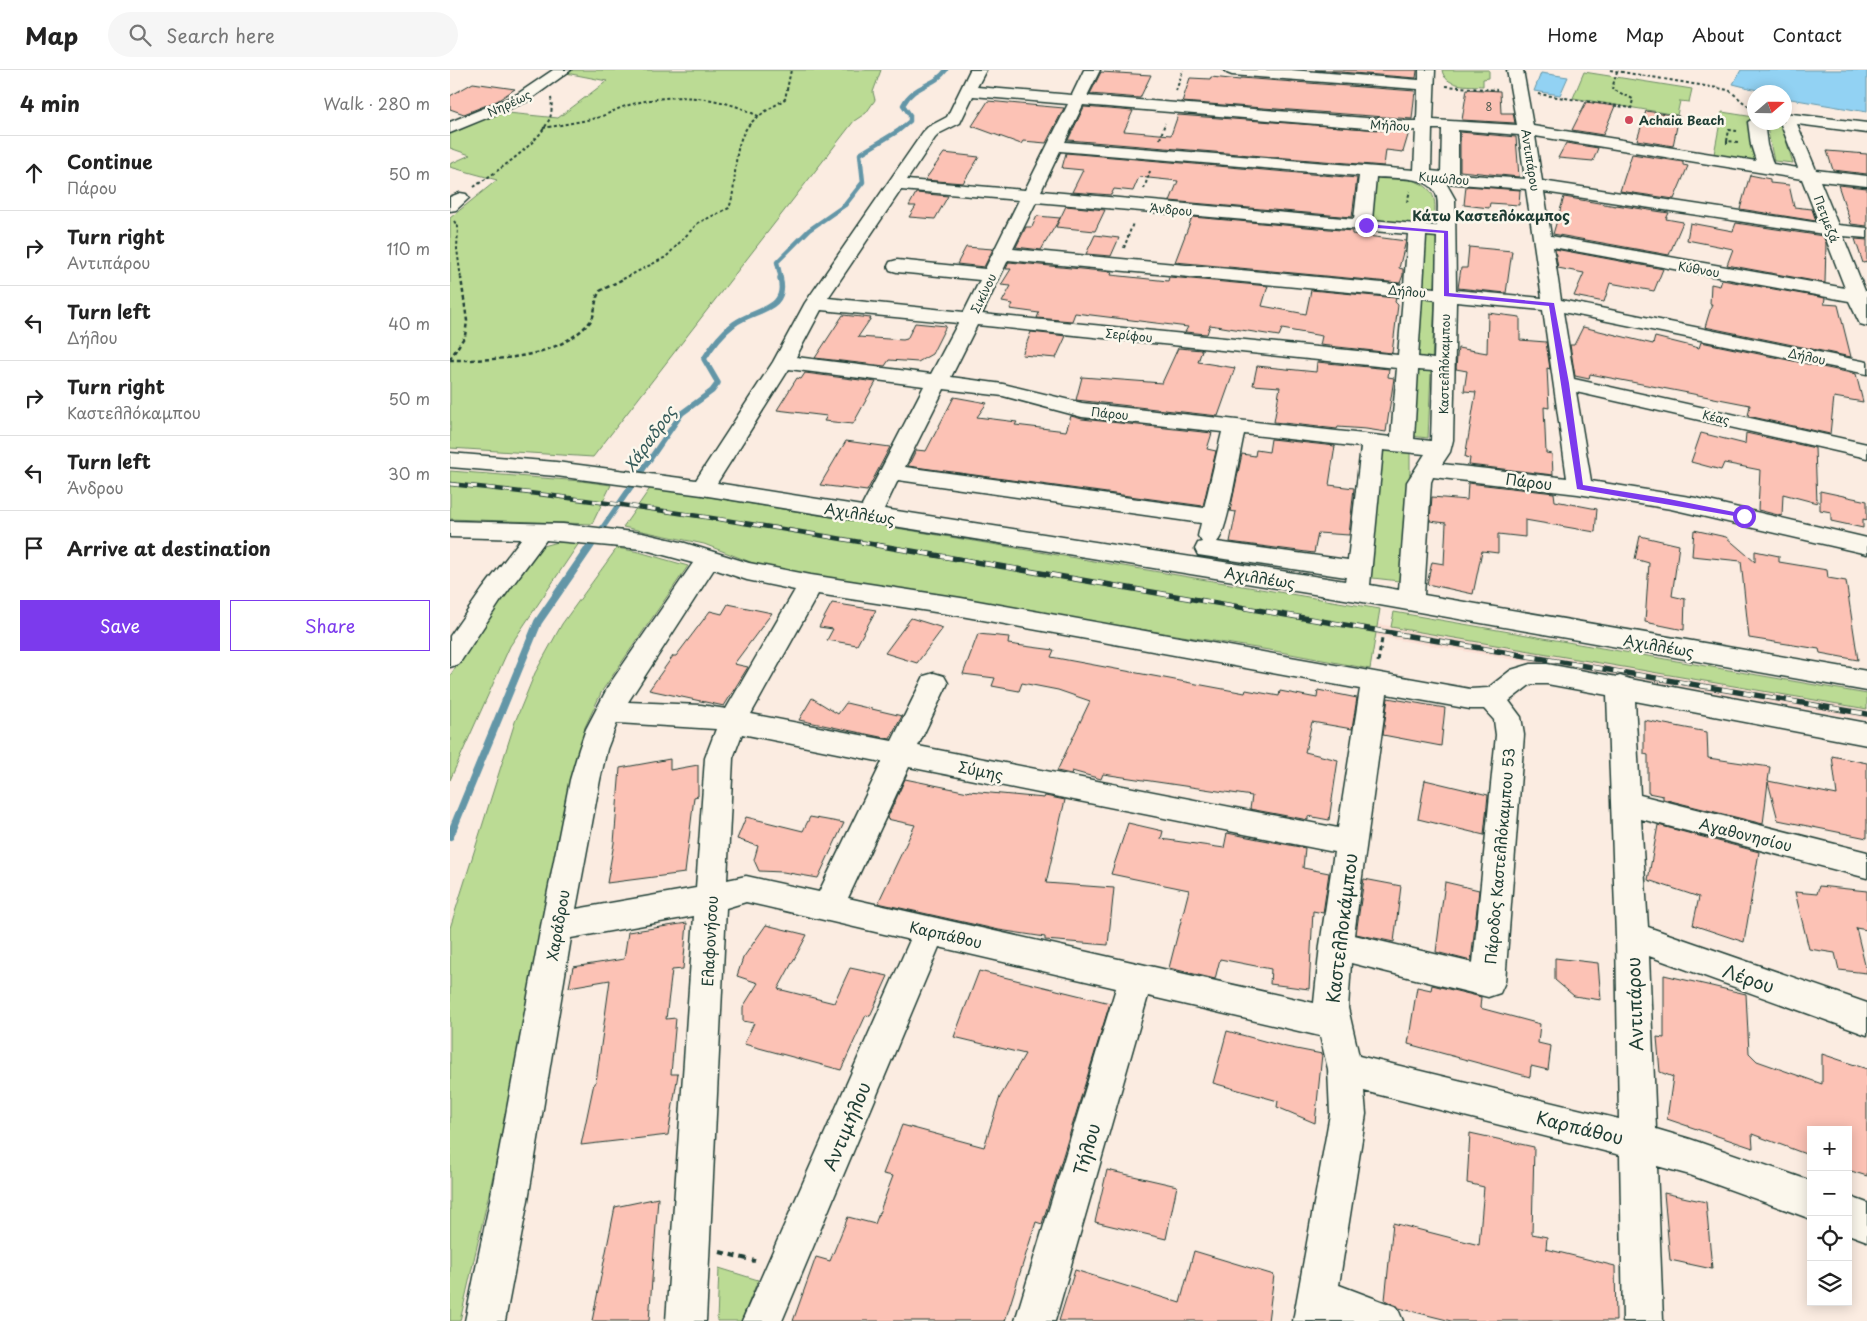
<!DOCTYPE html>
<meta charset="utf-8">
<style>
body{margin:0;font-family:"Playpen Sans",sans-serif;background:#f6f6f6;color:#222}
.controls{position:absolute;right:15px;bottom:15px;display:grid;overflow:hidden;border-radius:0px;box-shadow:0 2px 12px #0003}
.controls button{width:45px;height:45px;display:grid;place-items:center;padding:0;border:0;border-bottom:1px solid #e0e0e0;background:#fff;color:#222;font:25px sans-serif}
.compass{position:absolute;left:1297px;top:15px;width:45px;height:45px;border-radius:50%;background:#fff;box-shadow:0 2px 12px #0003;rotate:70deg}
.stop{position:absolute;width:15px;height:15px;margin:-11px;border:4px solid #7c3aed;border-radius:50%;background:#fff}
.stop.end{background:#7c3aed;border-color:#fff;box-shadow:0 1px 5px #0008}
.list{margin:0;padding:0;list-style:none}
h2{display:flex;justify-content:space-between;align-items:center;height:65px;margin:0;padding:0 20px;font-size:21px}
h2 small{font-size:16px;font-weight:400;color:#767676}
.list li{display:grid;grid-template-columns:32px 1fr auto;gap:15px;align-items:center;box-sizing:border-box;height:75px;padding:0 20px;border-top:1px solid #e0e0e0}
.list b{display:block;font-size:19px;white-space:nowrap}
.list p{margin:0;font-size:16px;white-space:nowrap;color:#767676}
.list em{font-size:16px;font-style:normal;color:#767676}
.actions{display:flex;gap:10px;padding:15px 20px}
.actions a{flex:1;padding:11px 0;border:1px solid #7c3aed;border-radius:0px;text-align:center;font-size:18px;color:#7c3aed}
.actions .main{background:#7c3aed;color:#fff}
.icon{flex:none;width:28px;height:28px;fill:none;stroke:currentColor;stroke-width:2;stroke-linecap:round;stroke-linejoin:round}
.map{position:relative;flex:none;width:1417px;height:1251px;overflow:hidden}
header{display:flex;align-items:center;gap:30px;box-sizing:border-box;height:70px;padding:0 25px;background:#fff;border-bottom:1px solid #e0e0e0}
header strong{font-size:24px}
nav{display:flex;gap:28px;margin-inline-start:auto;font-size:18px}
.search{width:350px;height:45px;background:#f6f6f6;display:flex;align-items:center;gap:12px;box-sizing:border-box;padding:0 18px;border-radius:28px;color:#767676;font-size:19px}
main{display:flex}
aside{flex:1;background:#fff}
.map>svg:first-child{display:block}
</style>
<header>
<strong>Map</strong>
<div class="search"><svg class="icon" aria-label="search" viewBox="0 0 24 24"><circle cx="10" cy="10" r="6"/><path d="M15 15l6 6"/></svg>Search here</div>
<nav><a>Home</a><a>Map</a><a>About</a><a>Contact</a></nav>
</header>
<main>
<aside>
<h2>4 min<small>Walk · 280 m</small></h2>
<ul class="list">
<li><svg class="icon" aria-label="ahead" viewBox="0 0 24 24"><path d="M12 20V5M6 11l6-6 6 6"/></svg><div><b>Continue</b><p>Πάρου</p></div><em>50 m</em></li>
<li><svg class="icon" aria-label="right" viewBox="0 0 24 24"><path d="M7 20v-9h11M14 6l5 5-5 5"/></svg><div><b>Turn right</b><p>Αντιπάρου</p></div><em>110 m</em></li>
<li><svg class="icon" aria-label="left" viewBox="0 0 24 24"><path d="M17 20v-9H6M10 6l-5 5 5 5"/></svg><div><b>Turn left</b><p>Δήλου</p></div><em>40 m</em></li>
<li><svg class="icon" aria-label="right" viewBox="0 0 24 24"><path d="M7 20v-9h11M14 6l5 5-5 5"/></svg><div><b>Turn right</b><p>Καστελλόκαμπου</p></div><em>50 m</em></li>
<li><svg class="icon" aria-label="left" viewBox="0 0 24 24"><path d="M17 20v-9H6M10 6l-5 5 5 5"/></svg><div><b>Turn left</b><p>Άνδρου</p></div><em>30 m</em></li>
<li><svg class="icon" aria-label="arrive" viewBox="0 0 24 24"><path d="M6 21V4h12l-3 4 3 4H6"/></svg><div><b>Arrive at destination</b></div></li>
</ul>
<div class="actions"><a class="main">Save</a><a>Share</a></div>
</aside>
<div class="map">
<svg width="1417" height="1251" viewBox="0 0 1417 1251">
<rect width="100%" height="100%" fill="#fbece1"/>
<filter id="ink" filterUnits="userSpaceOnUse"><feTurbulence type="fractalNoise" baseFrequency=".02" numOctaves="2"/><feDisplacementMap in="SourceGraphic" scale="10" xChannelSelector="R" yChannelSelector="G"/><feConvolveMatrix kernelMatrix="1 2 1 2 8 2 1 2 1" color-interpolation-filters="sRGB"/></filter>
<g filter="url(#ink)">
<path fill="#fbdfd4" d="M928,554L1417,639V650L926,566Z"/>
<path fill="#bbdb94" stroke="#6d8c64" d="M120,0H431L423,22L425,30L416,43L404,51L143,387L0,378V148L47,110L0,97V94L20,85L0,78V62L48,42L108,48L157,11L116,3Z
M992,0H1039V8L1033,9V16C1019,15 995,18 992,0Z
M1134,2L1242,19L1239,32L1230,31L1227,45L1123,28Z
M1272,42L1304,47L1310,92L1264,84Z
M1316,53L1331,54L1343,93L1324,91Z
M926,106C943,107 979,107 984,129C986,137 984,148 984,157L922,151Z
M973,166L987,167L985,218L970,217Z
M970,228L985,229L982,292L966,290Z
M965,299L981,301L978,368L961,366Z
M928,379L960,382V402L949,511L914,507Z
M0,401L131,411L161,415L142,454L0,449Z
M201,417L930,539L920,599L825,581L374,508L308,495L254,474L173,457Z
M108,472L129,473L60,576L0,710V606L20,574L83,485L90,477Z
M167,478L189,482L238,496L152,621L135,657L60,1031L10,1251H0V858L65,652L85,603L112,554Z
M944,542L1417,624V639L941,557Z
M269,1198L308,1210L291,1251H267Z"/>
<path fill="#92d2f3" stroke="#6496a7" d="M1291,0H1417V42L1335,28L1334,22H1315L1283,14Z
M1091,3L1118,7L1110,25L1084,21Z"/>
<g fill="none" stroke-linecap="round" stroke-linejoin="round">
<path stroke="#6496a7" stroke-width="4.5" d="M331,209L327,192L359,160L395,135L413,112L410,84L448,61L460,51V45L453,35C464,14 484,17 496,0"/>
<path stroke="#6496a7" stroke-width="5.5" d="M140,476L232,343L262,321L268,313L254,289C262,276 272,263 284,254C304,239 339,241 330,208"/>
<path stroke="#6496a7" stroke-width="8" d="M0,766L88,552L141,475"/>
</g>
<path fill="#fcc2b5" stroke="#1f3d34" d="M865,0H967V1L966,8Z
M651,2L701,5L690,28L640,24Z
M761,7L790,10L791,8L965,21L962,49L732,32L740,8L760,9Z
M23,13L65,19L47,31L14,44L0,39V26Z
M1017,19L1050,21L1051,43H1063L1065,53L1012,50Z
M538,31L580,35L614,38L596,73L573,71L571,74L522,56Z
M1136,32L1165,36L1153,65L1122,60Z
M634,37L683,41L674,61L721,65L728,45L959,62L953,82L936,80L934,96L618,70Z
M1196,41L1229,46L1223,76L1187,70Z
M1010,62L1066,67L1069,107L1010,101Z
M1116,73L1148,78L1143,91L1108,88Z
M1377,81L1417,84V104L1383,100Z
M494,83L529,87L513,113L475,110Z
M616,83L907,108L902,147L720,131L728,111L689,107L683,121L664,119L661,125L622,122L633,100L612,98Z
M1182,84L1233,92V95L1238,96L1224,129L1170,121Z
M1300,105L1320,109V113L1339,115L1344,137L1362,139L1366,151L1290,139Z
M1388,115L1417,118V156L1401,154Z
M1016,116L1070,120L1069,135L1040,133L1039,138L1014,135Z
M466,123L498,126L485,149L459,147L466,136H459Z
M1114,127L1166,136V135L1219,143L1216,149L1233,152L1219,185L1103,164Z
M616,136L655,140L645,161L606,157Z
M587,146L610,148L591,180L566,177L576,157H582Z
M742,147L902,161V164L956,171L949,198L953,199V205L950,213L725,192Z
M1240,153L1283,161L1286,153L1373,166L1376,173L1375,213L1277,195L1283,179L1237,170Z
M645,165L669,168L661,186L636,184Z
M1405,169L1417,170V192L1413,193Z
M516,177L543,179L534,197L507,194Z
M1019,177L1062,181L1056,223L1008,218L1011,198H1017Z
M1105,179L1213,199L1204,221L1160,213L1154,232L1124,226L1134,203L1108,198Z
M559,192L662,202L661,205L718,211L719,207L818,216L812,236L856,244L861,220L946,228L945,232L948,235L942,283L870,275L872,266L832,259L829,266L760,255L757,264L735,262L738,257L625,243L622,251L587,248L589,243L560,239L563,234L552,232L561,216L551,215L561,199H556Z
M1272,210L1375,228L1374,234L1388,235L1401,287L1255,257L1262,234H1260L1261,214L1270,216Z
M1038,243L1070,247V270L1096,272L1100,299L1097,298L1099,338L1094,337L1096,383L1102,384L1103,405L1019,395L1020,388L1015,387L1026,322L1014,321L1017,301L1006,299L1007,286L1008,278L1037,283Z
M393,245L421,248L408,267L453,270L457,269L465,253L496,256L482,284L468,292L439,290L435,296L365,288Z
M1133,257L1203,274L1205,267L1249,278L1251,272L1406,304L1413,332L1384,327L1380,364L1298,346L1300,335L1140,304L1139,309L1125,306L1120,275H1124Z
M581,262L616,266L606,288L572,285Z
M728,278L752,280L748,292L785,298L768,346L626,330L632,307L712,313Z
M867,292L939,299L938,307L944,308L936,362L916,359L888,357L887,359L824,352L830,317L803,315L807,296L866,302Z
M355,303L426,312L403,354L374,351L377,346L327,340L347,308L351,309Z
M504,327L537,333L527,347L567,352L565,355L616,361L621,346L632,349L762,363L757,379L766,381L753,436L458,396L466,380L476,381Z
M1251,363L1295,374L1296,363L1365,378L1367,433L1333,424L1332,446L1308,440L1310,400L1274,393L1271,400L1241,392Z
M821,369L885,376L879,415L904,418L899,465L868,463L864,483L780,472L786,442L780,441L792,384L805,386L806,380L819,382Z
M396,371L440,377L417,421L370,415Z
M1018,413L1104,423L1105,431L1147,439L1145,462L1075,450V467L1048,464V483L1032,481L1023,524L977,514L982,492L994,494L996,453L980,451L982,427L1017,430Z
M1370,421L1417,431V450L1413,449V458L1381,451V442L1370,440Z
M1244,460L1276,467L1305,492V481L1329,486V492L1377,500L1378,508L1396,511L1408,590L1370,583L1369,579L1299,568L1291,491L1242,486Z
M1190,466L1229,475L1222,526L1235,529L1234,560L1195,552L1199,493L1185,489Z
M382,533L426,540L407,575L377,570L383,559L369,557Z
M278,534L322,543L284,594L298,597L274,636L199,620L223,586H226L260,541L272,544Z
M461,548L493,558L467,593L435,583Z
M528,564L559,567L558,574L604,580L601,587L795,623L796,620L829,626L830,621L867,628L868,620L907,628L902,659L862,652L855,682L888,690L879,750L858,746V750L800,739L802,726L653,704L651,709L622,701L621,704L607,701L640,631L608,620L572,613L569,621L542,616L545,608L513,604Z
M362,628L388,644L396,633L452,646L440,669L349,650Z
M938,628L995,638L991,676L933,665Z
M1194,650L1257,662L1258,688L1320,697L1318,711L1387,725L1382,686L1417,693V768L1328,750L1318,712L1313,754L1213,729V726L1198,723V685L1194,684Z
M220,689V700L248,695V726L244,727L235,803L157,813L164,773L170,698Z
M455,709L518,722L519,721L594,728L595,726L615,730L596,813L664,818L658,875L595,870V867L549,860L428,833L465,755L437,749Z
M975,710L1038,725L1034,765L968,749Z
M296,747L353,761L360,747L394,753L368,808L333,802L309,801L304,790L308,776L287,769Z
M678,753L713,761L711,769L774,778L777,763L855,778L853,798L879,803L873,843L863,841L859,919L820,914L821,899L770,889L765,909L719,898L739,820L661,804Z
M1208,755L1309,782L1294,872L1243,855L1249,827L1198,810Z
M914,809L951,816L944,872L906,864Z
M995,812L1029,820L1021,891L986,882Z
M1369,816L1417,821V860L1406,858L1417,903L1389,900L1385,883L1359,879L1345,822L1367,824Z
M237,853L233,899L222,900L216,949L226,948L221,1004H228L218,1065L131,1075L144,1013L146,1012L160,910L119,917L123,897L174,889L178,862Z
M316,855L357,865L328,919L384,933L400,898L438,906L420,946L416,945L391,1000L294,974L304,953L293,951V937L308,913L287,906L293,888Z
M1105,888L1148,893L1151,930L1124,926L1105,910Z
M529,901L660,933L592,1154L586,1152L555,1251H343L366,1187L380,1191L398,1147L425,1154L443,1106L433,1104L452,1055L534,1077L550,1027L575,984L504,967Z
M1214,905L1296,924L1299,983L1307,991L1372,1014V984L1417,999V1106L1398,1100V1060H1361V1086L1302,1064L1303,1078L1217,1049L1223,1007L1210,1002L1207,967L1214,968Z
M982,915L1031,927L1030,938L1090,954L1088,973L1101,976L1098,1000L1081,996L1080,1007L958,974L967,917L981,920Z
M777,961L836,977L872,984L865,1053L827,1037L828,1031L763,1013Z
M1020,1063L1084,1077L1082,1164L1097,1167L1096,1179L1165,1196L1166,1251H1001L949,1238L935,1230L943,1153L1029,1175L1034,1117L1017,1113Z
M657,1100L727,1116L716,1169L645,1152Z
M1214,1123L1256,1132L1262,1199L1220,1190Z
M208,1128L199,1251H142L165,1137Z
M744,1181L824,1205L818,1251H609L625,1200L730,1233Z"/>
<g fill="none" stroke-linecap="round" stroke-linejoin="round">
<defs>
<path id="minor" d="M103,0H121L78,31L0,63V52L66,25Z
M520,0H536L527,17L622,25L634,0H650L637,26L954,51H967L968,19L782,5L777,3L774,0H841L969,10V0H985L983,50L1067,55L1057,0H1073L1083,56L1306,91L1301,75L1298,52L1304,48V52H1314L1317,75L1323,94L1348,98L1330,52H1334V43L1417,53V63L1347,54L1366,100L1417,106V116L1370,111L1388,155L1417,158V168L1393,166L1415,221H1417V256L1410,254L1399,231L1103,177L1111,230L1417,292V304L1113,242L1124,309L1417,374V388L1126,322L1141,411L1246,428L1417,468V484L1221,439L1128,424L983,407L981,412L974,525L1417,601V621L907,531L252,425L106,406L0,397V383L106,392L246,410L323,292L355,233L473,62L478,57L497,47ZM523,26L618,34L575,120L457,110L485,68L490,63L510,53ZM633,35L954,61L966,60L964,100L615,72ZM982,59H992L991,102L981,101ZM1008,60L1069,65L1075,109L1008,104ZM1085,66L1352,109L1369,153L1092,111ZM610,81L909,106L904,149L591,121ZM926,107C944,109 982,104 987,127C989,136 987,147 987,156L922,150ZM996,113L1076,119L1092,228L1006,220L1005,129ZM451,120L569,130L535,199L447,190L440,192L438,196L440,200L447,202L530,210L514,242L378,228ZM1094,122L1374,164L1395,218L1101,166ZM586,132L958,164L954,215L563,179ZM976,166L987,167L986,218L973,217ZM558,190L953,227L948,285L532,244ZM972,228L986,230L984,289L968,287ZM1006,232L1093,240L1117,408L992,394L1000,382L1003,370ZM371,240L508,253L481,304L346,287ZM527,255L947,298L941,367L632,333L553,314L501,307ZM339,299L474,316L412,436L267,413ZM968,300L983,301L981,371L964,369ZM494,319L553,326L632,347L772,362L754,438L455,397ZM794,364L911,377L898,490L767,472C778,462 789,384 794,364ZM933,380L975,384L957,412L949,520L920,515ZM448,410L751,453L748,466L752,472L748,473L745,479L748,485L896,507L895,511L434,439Z
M10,123L16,124L19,128L6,140L0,141V127Z
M0,451L113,454L192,463L235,473L299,493L361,505L511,528L1020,619L1038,618L1061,600L1081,594H1097L1167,607L1170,606L1180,609L1417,653V675L1185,631L1190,725L1417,782V808L1191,749L1198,857L1417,933V965L1199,886L1206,1059L1240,1069L1361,1111V1149L1240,1105L1207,1096L1213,1251H1173L1170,1085L914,1021L916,1044L889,1215L947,1237L953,1251H843L880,1044L878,999L870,966L698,926L605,1251H565L666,918L489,877L332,1251H292L460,870L296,832L276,838L256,1251H216L244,846L121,868L78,1130L55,1251H15L40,1130L91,856L120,710L129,679L136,659L159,615L243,493L192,479L96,470L50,532L9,594L0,597V566L32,520L71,469L0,467ZM264,499L297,510L345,520L276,639L251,635L178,632ZM368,524L511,546L910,619L888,758L468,676L498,613L494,606L484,603L474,606L442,671L301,644ZM1081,614H1097L1157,625L1166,866L1169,1049L909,986L898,938L901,893L1038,927L1050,923L1055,912L1074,665L1071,647L1059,631ZM937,624L1020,639H1034L1044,650L1046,665L1023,893L904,865ZM167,653L266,659L255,688L246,818L126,839L150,710L157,679ZM292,664L432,692L369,822L296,806L277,810L283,688ZM459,697L884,782L870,875L864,933L398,828Z
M1398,1126L1417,1133V1171L1398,1164Z"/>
</defs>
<use href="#minor" stroke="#1f3d34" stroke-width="3"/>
<path stroke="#1f3d34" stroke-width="2" stroke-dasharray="3 2.5" stroke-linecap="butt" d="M1160,0L1279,20L1299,37
M1167,1L1162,19L1183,29L1181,39
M996,16L1047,20
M726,21L733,0
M1088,24L1181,38
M93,58C111,55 129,52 146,48C158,45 167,38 179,35C222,22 270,25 310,47
M710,69L715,53
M1277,71L1279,60L1287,61
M1277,74V71L1288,72
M24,117C48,100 88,75 100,48C102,42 102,34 101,28
M694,119L700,101
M957,132L960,121
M4,151L8,157L7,179L11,209
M674,178L683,153
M173,209L216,187L248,153L279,138C289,112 280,76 300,54C309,44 323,37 335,29L341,0"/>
<path stroke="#1f3d34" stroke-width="2.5" stroke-dasharray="4 3" stroke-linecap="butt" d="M0,289L15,266L17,251L11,208
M0,290C46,290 105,290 139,253C147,245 143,231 150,221L175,208"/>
<path stroke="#1f3d34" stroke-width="3" stroke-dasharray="5 4" stroke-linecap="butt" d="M928,592L932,569"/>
<path stroke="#1f3d34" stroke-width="4" stroke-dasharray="6 5" stroke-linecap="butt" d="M270,1182L305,1191"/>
<use href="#minor" fill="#fbf7ec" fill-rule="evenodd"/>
<defs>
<path id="rail-far1" d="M0,414C145,429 289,451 433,476"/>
<path id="rail" d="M426,475L1417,644"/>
</defs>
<use href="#rail-far1" stroke="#1f3d34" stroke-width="4.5"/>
<use href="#rail" stroke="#1f3d34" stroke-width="5.5"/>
<use href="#rail-far1" stroke="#fbf7ec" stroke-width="3" stroke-dasharray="9" stroke-linecap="butt"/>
<use href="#rail" stroke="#fbf7ec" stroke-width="4" stroke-dasharray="11" stroke-linecap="butt"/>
</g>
</g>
<path fill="#7c3aed" d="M916,154L998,161L999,223L1104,233L1119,313L1133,415L1219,429L1294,444L1296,445V448L1127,419L1099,236L994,226V163L914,157Z"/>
<circle fill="#d1495b" stroke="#fbf7ec" stroke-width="2" cx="1179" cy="50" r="5"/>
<g text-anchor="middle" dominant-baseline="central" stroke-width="5" stroke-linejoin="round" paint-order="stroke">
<g font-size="11" fill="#565e54">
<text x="1039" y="36">8</text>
</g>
<g font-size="12" fill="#1f3d34" stroke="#fbf7ec">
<text transform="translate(59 33) rotate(-25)">Νηρέως</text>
<text transform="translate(940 55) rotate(3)">Μήλου</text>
<text transform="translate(1081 90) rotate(81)">Αντιπάρου</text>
<text transform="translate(994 108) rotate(5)">Κιμώλου</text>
<text transform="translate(721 139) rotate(5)">Άνδρου</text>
<text transform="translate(1377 149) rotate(69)">Πετμεζά</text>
<text transform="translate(1249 199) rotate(10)">Κύθνου</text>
<text transform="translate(957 221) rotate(5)">Δήλου</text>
<text transform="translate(533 223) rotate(-64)">Σικίνου</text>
<text transform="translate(679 265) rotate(6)">Σερίφου</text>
<text transform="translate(1357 286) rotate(12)">Δήλου</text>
<text transform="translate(994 294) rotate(-89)">Καστελλόκαμπου</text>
<text transform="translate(660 343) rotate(6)">Πάρου</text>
<text transform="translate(1266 347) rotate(13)">Κέας</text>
</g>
<g font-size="12" font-weight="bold" fill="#1f3d34" stroke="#fbf7ec" text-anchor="start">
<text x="1189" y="50">Achaia Beach</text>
</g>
<g font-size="14" font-weight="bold" fill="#1f3d34" stroke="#fbf7ec">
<text x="1041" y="145">Κάτω Καστελόκαμπος</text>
</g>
<g font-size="15" fill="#1f3d34" stroke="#fbf7ec">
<text transform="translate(1079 411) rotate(7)">Πάρου</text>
<text transform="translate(410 443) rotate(9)">Αχιλλέως</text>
<text transform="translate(810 507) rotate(9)">Αχιλλέως</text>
<text transform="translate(1209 575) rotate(10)">Αχιλλέως</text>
<text transform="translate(531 700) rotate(11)">Σύμης</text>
<text transform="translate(1296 764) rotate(14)">Αγαθονησίου</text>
<text transform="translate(1049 786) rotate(-85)">Πάροδος Καστελλόκαμπου 53</text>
<text transform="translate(107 855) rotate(-80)">Χαράδρου</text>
<text transform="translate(496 864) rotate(13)">Καρπάθου</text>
<text transform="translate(259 871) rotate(-87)">Ελαφονήσου</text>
</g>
<g font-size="16" font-style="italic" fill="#365b5a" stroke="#fbf7ec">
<text transform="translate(199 368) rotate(-54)">Χάραδρος</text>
</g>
<g font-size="18" fill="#1f3d34" stroke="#fbf7ec">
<text transform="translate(891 858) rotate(-83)">Καστελλοκάμπου</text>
<text transform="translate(1299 908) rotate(19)">Λέρου</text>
<text transform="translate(1184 934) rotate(-92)">Αντιπάρου</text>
<text transform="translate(396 1056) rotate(-67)">Αντιμήλου</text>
<text transform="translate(1130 1057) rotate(14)">Καρπάθου</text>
<text transform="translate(636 1079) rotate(-74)">Τήλου</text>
</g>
</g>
</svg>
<div class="controls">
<button>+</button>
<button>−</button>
<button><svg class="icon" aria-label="locate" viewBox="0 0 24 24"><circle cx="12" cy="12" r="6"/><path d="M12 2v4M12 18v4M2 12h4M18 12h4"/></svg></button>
<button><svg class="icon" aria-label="layers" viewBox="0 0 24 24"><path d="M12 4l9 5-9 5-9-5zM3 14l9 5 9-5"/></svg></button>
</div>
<svg class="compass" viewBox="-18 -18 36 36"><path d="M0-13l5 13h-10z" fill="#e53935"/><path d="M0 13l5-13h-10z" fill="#767676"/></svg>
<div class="stop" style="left:1294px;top:446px"></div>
<div class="stop end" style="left:916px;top:155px"></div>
</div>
</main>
